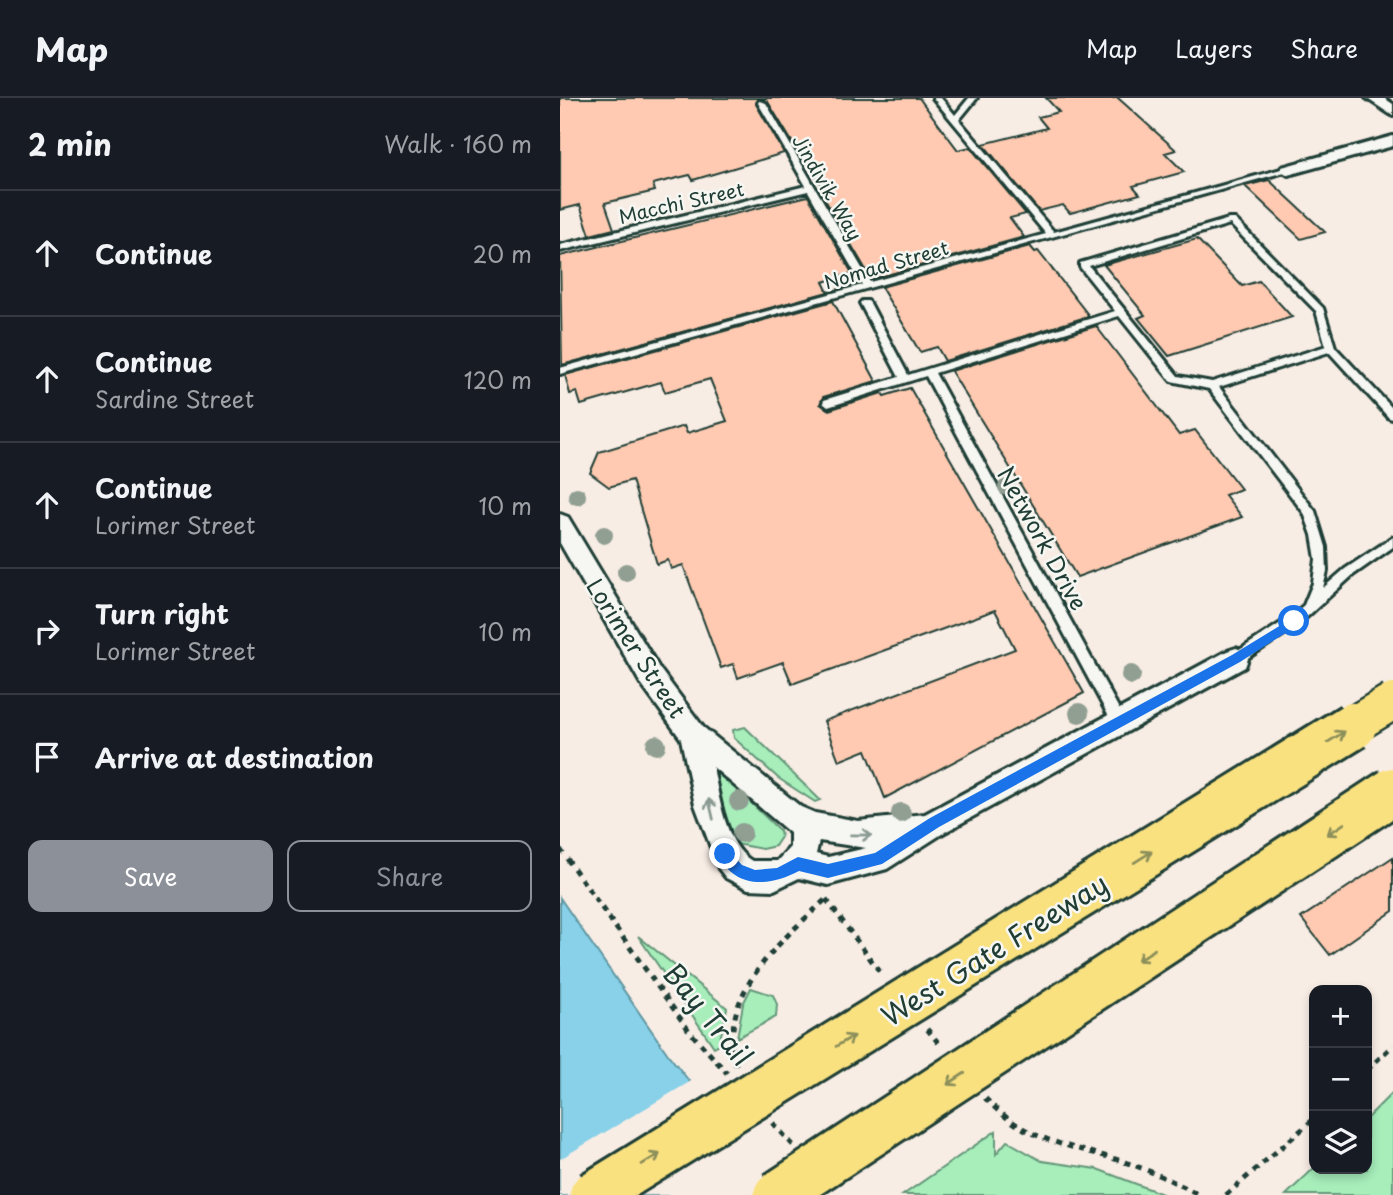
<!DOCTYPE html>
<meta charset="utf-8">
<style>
body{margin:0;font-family:"Playpen Sans",sans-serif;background:#20242c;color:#f1f3f6}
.controls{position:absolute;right:21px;bottom:21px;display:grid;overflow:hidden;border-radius:14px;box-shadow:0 4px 10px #0003}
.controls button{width:63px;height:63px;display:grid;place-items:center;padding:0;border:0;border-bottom:2px solid #363941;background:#171b24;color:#f1f3f6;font:35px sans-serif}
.stop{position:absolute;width:21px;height:21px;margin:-16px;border:5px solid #1a73e8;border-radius:50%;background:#fff}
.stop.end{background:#1a73e8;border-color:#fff;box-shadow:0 2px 7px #0008}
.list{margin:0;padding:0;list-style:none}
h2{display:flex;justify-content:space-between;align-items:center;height:91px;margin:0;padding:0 28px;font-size:30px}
h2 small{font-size:23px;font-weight:400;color:#9ea1a6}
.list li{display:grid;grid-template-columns:46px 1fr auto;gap:21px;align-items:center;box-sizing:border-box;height:126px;padding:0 28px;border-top:2px solid #363941}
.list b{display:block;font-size:26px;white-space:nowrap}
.list p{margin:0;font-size:23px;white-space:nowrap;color:#9ea1a6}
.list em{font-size:23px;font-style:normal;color:#9ea1a6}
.actions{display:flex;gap:14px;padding:21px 28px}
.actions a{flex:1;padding:16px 0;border:2px solid #8c9099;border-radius:14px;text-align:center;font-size:24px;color:#8c9099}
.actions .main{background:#8c9099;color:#fff}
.icon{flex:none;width:38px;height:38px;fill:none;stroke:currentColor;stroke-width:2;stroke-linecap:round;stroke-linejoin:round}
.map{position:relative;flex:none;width:833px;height:1097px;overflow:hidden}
header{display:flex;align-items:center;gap:42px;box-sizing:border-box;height:98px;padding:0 35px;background:#171b24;border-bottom:2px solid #363941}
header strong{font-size:33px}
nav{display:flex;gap:38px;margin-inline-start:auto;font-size:24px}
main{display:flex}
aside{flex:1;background:#171b24}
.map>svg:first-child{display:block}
</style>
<header>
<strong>Map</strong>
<nav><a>Map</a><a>Layers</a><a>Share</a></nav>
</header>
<main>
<aside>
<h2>2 min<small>Walk · 160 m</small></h2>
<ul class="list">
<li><svg class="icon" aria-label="ahead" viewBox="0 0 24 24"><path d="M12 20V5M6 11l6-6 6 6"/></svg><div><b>Continue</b></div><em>20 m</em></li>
<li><svg class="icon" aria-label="ahead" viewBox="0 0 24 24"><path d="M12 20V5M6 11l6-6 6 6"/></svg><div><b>Continue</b><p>Sardine Street</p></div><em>120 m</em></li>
<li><svg class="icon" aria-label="ahead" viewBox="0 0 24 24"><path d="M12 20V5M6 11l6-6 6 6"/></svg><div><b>Continue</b><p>Lorimer Street</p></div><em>10 m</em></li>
<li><svg class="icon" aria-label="right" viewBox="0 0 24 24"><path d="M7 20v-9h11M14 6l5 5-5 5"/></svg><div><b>Turn right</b><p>Lorimer Street</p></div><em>10 m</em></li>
<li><svg class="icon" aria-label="arrive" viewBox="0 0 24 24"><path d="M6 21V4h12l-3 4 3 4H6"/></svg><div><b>Arrive at destination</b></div></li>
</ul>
<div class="actions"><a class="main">Save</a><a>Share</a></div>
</aside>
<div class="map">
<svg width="833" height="1097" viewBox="0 0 833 1097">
<rect width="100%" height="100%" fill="#f8ede5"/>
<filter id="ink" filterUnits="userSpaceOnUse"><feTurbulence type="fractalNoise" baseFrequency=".0143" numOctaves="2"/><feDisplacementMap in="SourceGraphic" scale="14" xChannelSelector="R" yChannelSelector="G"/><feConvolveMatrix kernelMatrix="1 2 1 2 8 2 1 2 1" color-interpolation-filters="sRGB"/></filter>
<g filter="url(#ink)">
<path fill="#a7eebb" stroke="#639678" stroke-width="2" d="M185,629L260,702L255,704L218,680L174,640L173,632Z
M151,666L220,733L221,739L215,748L202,751L176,746L148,667Z
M78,838L167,910L159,946L154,949Z
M191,890L213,897L217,906L216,919L177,940L183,906Z
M833,994V1097H726L754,1070L807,1071V1020Z
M436,1033V1056L447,1043L482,1063L537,1071L605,1097H343Z"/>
<path fill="#88d1e9" stroke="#5e96a1" stroke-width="2" d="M0,800L107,955L219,1097H0Z"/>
<path fill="#f8ede5" d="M133,982L222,1097H0V1061Z"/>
<path fill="#ffcab1" stroke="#1f3d34" stroke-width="2" d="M0,0H359L398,52L410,49L466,116L450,120L464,139L316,180L310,171L306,172L261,95L266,94L241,51L237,52L208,4L200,0L196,6L224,55L133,82L130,77L93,86L95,93L45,105L54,131L30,137L20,107L0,112Z
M486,0H558L616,52L605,55L624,74L573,88L580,96L510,115L503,107L479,113L423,46L487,30L478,19L499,14Z
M709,82L765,134L741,141L685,88Z
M248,98L292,175L263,184L268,194L2,267L0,158Z
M637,141L682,188L699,183L732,219L609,258L578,220L585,217L544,167Z
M470,148L475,154L478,153L529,218L385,263L377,249L360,254L321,189Z
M273,203L316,283L263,299L260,306L269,312L322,295L324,298L350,290L524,595L325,700L306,652L279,663L264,623L455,551L435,512L232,586L223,564L178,580L173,566L161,570L123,467L111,471L108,462L97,466L72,382L49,389L30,375L39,354L124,328L127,335L167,323L150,281L105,294L101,284L21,307L17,294L10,296L5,277Z
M536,228L619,337L635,332L681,391L665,397L682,419L517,479L391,273Z
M833,759V813L770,857L741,820Z"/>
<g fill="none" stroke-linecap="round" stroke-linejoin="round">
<defs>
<path id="lane" d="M373,0H381L395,17L409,0H417L399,22L494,134L725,70L732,72L0,276V270L302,187L248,93L0,153V147L246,88L198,5L199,3L206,5L310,184L486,136Z
M669,121H675L763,210L775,249L833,311V321L829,320L769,254L659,289L755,413L766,449L767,473L763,490L785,471L833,439V449L793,477L738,527L680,565L676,566L672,565L670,561L672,557L730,519L744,507L753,485L756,461L752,437L744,415L649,291L611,283L559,218L375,275L565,622L566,626L565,630L560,632L555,630L366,278L268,309L263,305L264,302L339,279L300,205L302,203H308L310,205L348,277L555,213L520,169V165ZM670,126L756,213L766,248L652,284L618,278L529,168Z"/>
<path id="street" d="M806,0H824L833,6V18Z
M833,38V48L728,77L720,72L722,69Z
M0,416L8,419L99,570L143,629L241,709L255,715L298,723L365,716L667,553L676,550L685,553L688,561L685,569L385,734L327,771L268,787L239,780L214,792L188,791L166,780L159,771L135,707L121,641L81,586L0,445ZM153,669L230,735V749L217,763H192C165,748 159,697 153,669ZM259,743L306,750L268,759L256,756Z"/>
</defs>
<use href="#lane" stroke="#1f3d34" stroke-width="6"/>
<use href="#street" stroke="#1f3d34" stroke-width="6"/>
<path stroke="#1f3d34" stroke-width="5" stroke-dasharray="6 6" stroke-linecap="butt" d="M0,751L130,934L167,975
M266,801L323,878
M367,931L381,948
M176,967C157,896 219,845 266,801
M807,972L833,947
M425,1000C466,1043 501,1045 555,1061C585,1070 613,1083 640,1097
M213,1025L233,1047
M666,1097L754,1021"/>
<use href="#lane" fill="#f6f6f2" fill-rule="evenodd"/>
<use href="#street" fill="#f6f6f2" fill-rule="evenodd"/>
<defs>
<path id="highway-bridge-far1" d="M790,629L833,603"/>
<path id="highway-bridge" d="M33,1097L793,628
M217,1097L833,693"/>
</defs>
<use href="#highway-bridge-far1" stroke="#1f3d34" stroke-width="41" stroke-linecap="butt"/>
<use href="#highway-bridge" stroke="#1f3d34" stroke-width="52" stroke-linecap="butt"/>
<use href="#highway-bridge-far1" stroke="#fae180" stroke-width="36"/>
<use href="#highway-bridge" stroke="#fae180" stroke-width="46"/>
</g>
<g fill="#909f92">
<circle cx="447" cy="389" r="9"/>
<circle cx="17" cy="398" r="9"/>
<circle cx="44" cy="437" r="9"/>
<circle cx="66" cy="474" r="9"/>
<circle cx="571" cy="577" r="10"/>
<circle cx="519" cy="615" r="10"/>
<circle cx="96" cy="647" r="10"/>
<circle cx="179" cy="703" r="10"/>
<circle cx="341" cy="715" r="10"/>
<circle cx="182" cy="735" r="10"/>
</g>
<defs><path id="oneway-shaft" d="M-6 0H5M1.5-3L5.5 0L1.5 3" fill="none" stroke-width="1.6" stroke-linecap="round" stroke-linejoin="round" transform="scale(1.75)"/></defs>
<g stroke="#8c8f5a">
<use href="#oneway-shaft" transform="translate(776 639) rotate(-32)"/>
<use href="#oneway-shaft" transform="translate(776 731) rotate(146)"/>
<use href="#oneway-shaft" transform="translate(583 759) rotate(-32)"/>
<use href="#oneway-shaft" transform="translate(586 857) rotate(146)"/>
<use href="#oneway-shaft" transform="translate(285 943) rotate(-31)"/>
<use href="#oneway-shaft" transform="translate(396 981) rotate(147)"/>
<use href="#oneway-shaft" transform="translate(91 1061) rotate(-31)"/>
</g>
<g stroke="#8a9a93">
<use href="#oneway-shaft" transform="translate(151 711) rotate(-103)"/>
<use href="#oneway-shaft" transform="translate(301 737) rotate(1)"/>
</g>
</g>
<path fill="#1a73e8" d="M734,519L740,523L738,527L680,564L379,729L322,766L268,780L239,773C209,789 174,791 158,756L165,749L182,767L195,772L217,770L238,759L268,766L315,755L370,720L672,557Z"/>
<g text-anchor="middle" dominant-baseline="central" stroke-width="5" stroke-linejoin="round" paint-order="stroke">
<g font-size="19" fill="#1f3d34" stroke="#f6f6f2">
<text transform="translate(268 89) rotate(60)">Jindivik Way</text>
<text transform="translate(121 104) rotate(-13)">Macchi Street</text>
<text transform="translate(326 166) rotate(-16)">Nomad Street</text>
</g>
<g font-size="23" fill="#1f3d34" stroke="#f6f6f2">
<text transform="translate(483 440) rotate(61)">Network Drive</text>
<text transform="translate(77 550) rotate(57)">Lorimer Street</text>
</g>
<g font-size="28" fill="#1f3d34" stroke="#f6f6f2">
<text transform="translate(434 851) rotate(-32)">West Gate Freeway</text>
<text transform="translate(149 916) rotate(51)">Bay Trail</text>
</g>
</g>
</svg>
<div class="controls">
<button>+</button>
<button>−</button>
<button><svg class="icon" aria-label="layers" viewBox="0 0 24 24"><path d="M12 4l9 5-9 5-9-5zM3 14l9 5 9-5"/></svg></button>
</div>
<div class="stop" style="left:734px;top:523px"></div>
<div class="stop end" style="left:165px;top:756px"></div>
</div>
</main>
